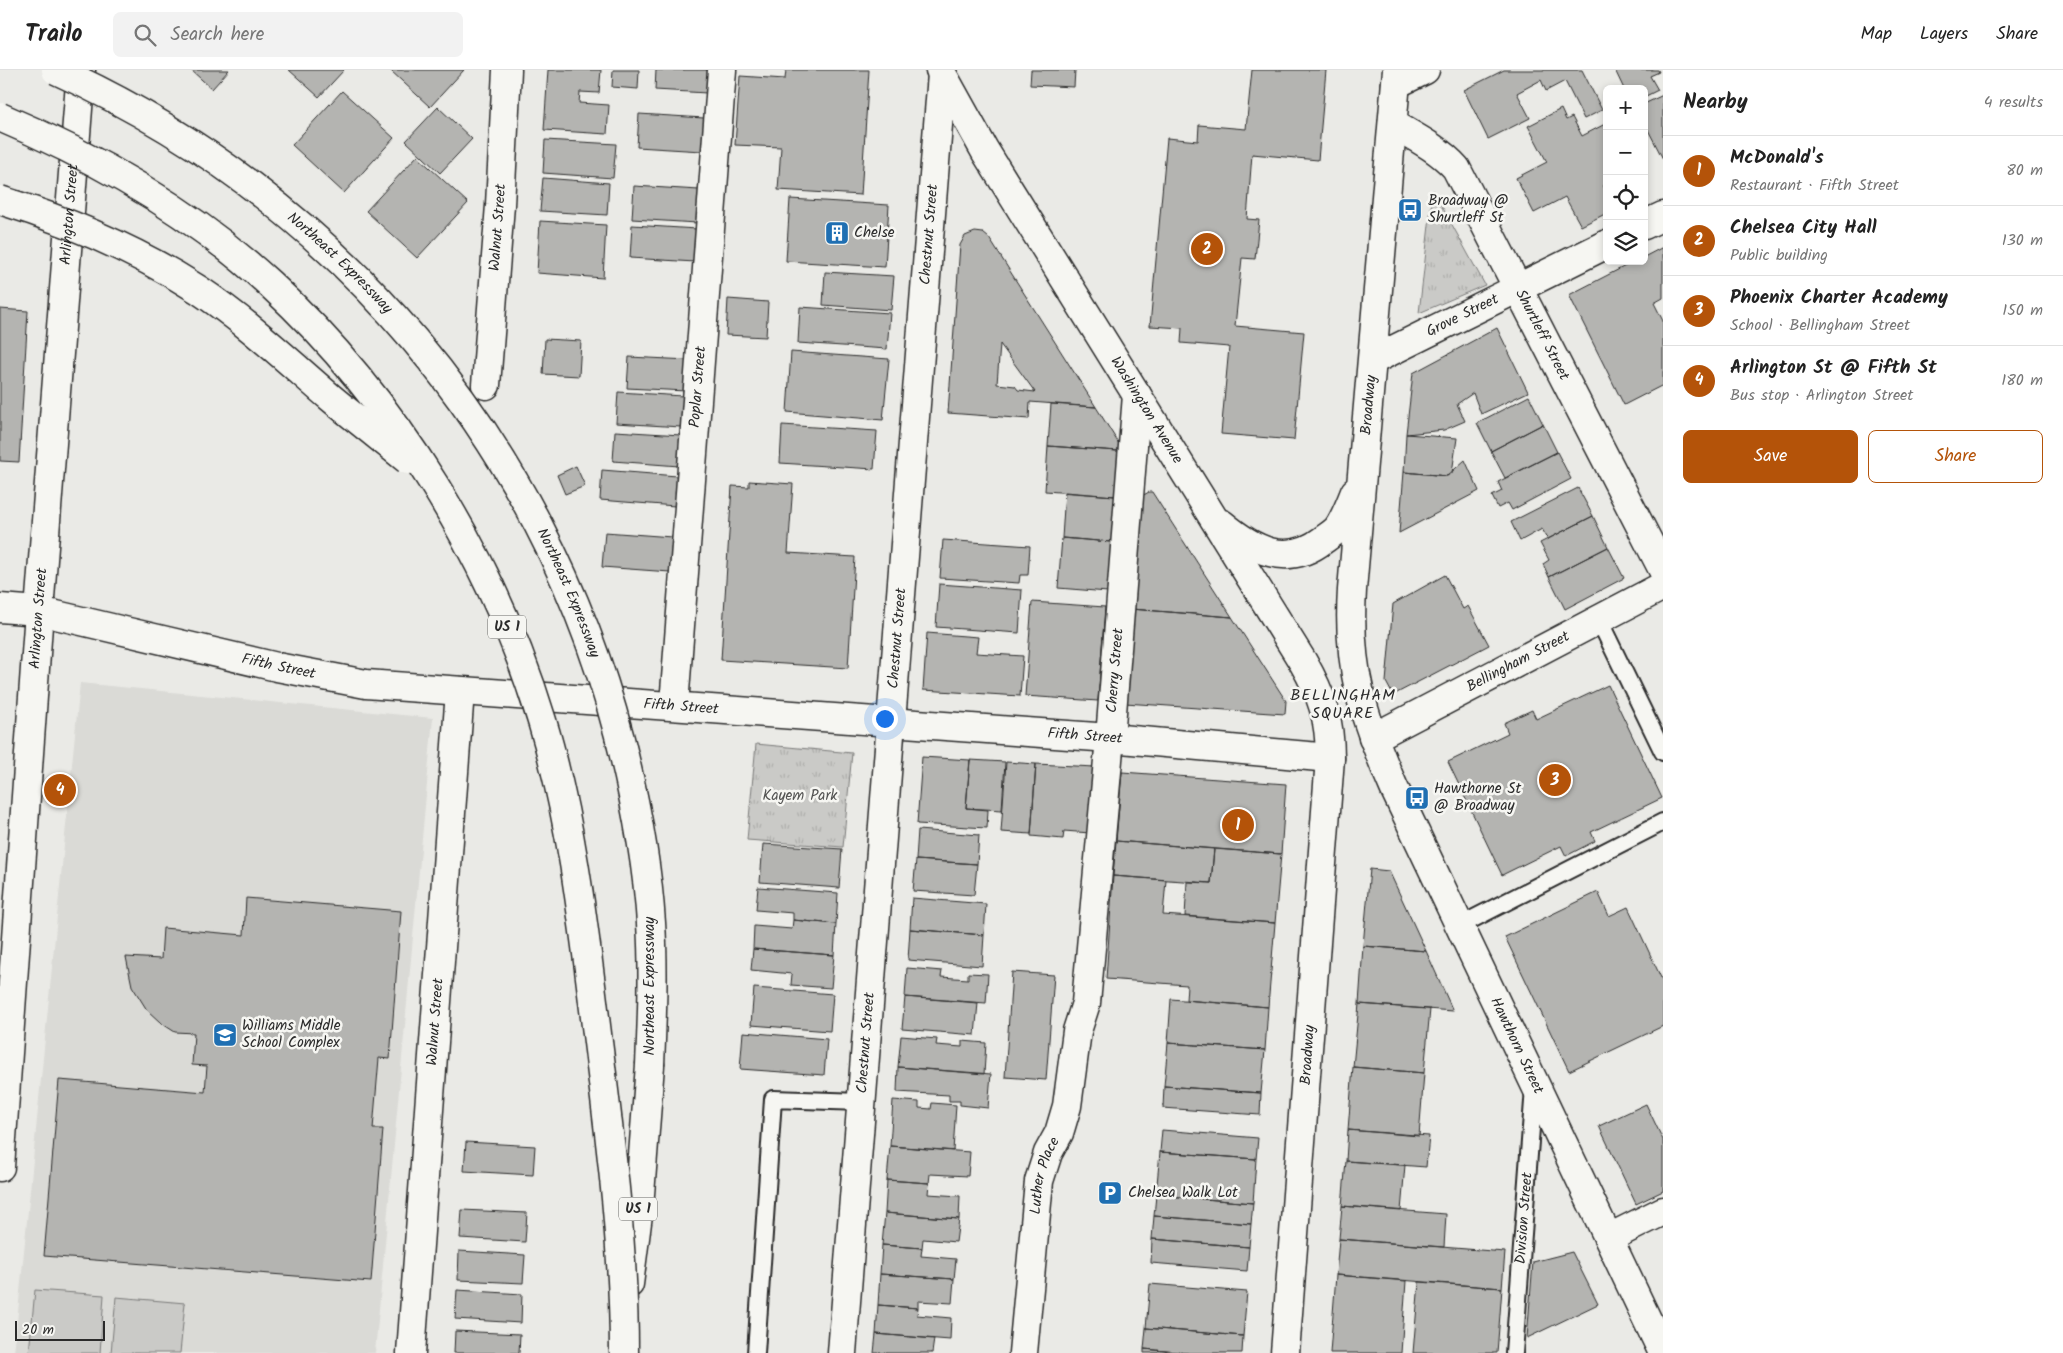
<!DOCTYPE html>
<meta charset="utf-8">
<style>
body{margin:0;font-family:Kalam,sans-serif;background:#f2f2f2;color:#222}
.controls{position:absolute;right:15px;top:15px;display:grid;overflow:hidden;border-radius:8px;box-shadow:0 2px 8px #0003}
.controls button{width:45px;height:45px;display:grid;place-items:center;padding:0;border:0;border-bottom:1px solid #e0e0e0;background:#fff;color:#222;font:25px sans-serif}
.scale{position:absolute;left:15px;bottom:12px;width:90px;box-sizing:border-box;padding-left:5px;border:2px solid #2b2b2b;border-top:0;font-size:14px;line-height:18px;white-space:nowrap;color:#2b2b2b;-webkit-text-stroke:4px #f6f6f2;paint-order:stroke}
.you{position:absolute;left:884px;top:648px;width:18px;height:18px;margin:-12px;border:4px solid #fff;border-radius:50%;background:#1a73e8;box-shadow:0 0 0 8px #1a73e833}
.badge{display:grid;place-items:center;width:32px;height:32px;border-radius:50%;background:#b45309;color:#fff;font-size:16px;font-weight:700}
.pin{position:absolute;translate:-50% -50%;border:2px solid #fff;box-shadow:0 1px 5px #0006}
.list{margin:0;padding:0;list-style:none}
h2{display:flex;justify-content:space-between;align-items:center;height:65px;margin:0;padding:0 20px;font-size:21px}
h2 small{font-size:16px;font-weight:400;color:#767676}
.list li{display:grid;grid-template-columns:32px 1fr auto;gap:15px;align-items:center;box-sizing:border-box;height:70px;padding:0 20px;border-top:1px solid #e0e0e0}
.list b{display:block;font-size:19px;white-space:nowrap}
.list p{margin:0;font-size:16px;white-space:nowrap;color:#767676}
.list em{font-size:16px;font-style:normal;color:#767676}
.actions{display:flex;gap:10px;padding:15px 20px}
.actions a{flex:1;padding:11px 0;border:1px solid #b45309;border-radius:8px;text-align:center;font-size:18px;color:#b45309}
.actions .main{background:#b45309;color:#fff}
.icon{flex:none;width:28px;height:28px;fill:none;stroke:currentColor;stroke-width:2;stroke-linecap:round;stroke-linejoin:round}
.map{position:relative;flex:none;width:1663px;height:1283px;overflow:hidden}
header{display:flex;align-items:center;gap:30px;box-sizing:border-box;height:70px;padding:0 25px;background:#fff;border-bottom:1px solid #e0e0e0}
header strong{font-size:24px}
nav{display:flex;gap:28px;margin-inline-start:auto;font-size:18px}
.search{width:350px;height:45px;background:#f2f2f2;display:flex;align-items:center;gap:12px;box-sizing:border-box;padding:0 18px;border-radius:8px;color:#767676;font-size:19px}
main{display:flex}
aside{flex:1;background:#fff}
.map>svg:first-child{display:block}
</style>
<header>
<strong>Trailo</strong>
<div class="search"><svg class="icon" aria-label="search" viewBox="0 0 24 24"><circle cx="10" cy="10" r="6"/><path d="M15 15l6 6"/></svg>Search here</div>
<nav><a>Map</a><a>Layers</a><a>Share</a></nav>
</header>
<main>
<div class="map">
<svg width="1663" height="1283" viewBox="0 0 1663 1283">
<defs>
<pattern id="park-tufts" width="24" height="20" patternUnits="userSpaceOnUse" patternTransform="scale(1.25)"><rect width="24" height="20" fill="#cacac7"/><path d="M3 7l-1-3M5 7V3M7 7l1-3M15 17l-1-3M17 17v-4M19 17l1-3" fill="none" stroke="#aeaeab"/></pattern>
</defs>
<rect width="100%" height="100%" fill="#eaeae6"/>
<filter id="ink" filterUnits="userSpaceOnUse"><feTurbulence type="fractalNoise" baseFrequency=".02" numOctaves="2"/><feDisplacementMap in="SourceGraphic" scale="10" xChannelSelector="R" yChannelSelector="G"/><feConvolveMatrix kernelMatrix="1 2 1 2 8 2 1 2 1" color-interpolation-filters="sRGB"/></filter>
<g filter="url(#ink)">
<path fill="#dadad6" d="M80,613L433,648L375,1283H14Z"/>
<path fill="#cacac7" stroke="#7a7a79" d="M35,1220L104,1225L100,1283H29Z
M116,1227L185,1233L180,1283H111Z"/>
<path fill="url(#park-tufts)" stroke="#7a7a79" d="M1433,120L1485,215L1419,243Z
M756,674L852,683L843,777L747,770Z"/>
<path fill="#b4b4b1" stroke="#2b2b2b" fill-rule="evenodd" d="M191,0H229L212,19Z
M289,0H344L319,27Z
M390,0H464L430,37Z
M548,0H601L599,23L580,22L579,33L609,35L607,64L544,60Z
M613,0H639L638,19L612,17Z
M656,0H708L707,23L655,20Z
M786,0H869L861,125L778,120L781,77L735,75L740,6L785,9Z
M1031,0H1075L1074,17L1030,15Z
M1252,0H1326L1318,90L1252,84L1247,149L1259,150L1255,189L1242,188L1235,256L1304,262L1294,370L1221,364L1229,277L1181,273L1182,258L1150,256L1167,68L1198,71L1199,55L1246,59Z
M1504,0H1582L1602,40L1584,49L1565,11L1546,21L1541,10L1517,23L1530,48L1488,69L1464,20Z
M1615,0H1658L1659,2L1650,6L1658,20L1644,27V19H1624Z
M342,21L394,68L344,123L292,75Z
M1663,25V89L1644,52V34Z
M438,37L472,69L440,103L406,71Z
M1561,39L1566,50L1572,47L1582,66L1607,53V113L1603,115L1607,123V143L1581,156L1565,127L1534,143L1516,108L1547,92L1528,56Z
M639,44L704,48L702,81L637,77Z
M545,70L616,74L613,108L543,103Z
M417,86L468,133L417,188L366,141Z
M543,108L609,113L607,145L540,141Z
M634,116L699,120L697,153L632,149Z
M790,129L889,135L885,197L786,191Z
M540,151L606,155L603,208L537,203Z
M632,155L697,159L695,192L630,188Z
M975,162L983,163L989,168L1096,337L1030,332L1029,349L948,343L960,175L965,166ZM1000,274L1035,322L1018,320L1015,316L997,314Z
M1663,177V228L1654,233L1663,251V315L1624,335L1569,225L1635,191H1644V187Z
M825,202L894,206L891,240L823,235Z
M728,229L768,232L766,267L726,265Z
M800,237L890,243L887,279L798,273Z
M0,239L28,241L19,392L0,391Z
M1497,258L1528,322L1481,344L1473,323L1457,334L1465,351L1444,360L1406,364L1413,303Z
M545,269L581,271L579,306L543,304Z
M791,282L889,289L883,350L787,342Z
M629,287L689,290L686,321L627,318Z
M618,322L683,326L681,357L616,353Z
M1529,326L1543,354L1491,381L1477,353Z
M1051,334L1096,337L1119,374L1118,381L1048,376Z
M1543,354L1557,382L1505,408L1491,381Z
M782,355L877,361L874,399L780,393Z
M615,361L681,365L679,396L613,391Z
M1406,364L1457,368L1452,403L1447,406L1404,402Z
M1048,376L1118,381L1115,426L1045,421Z
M1557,382L1571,409L1512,440L1508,433L1498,438L1492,426L1502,421L1498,412Z
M1465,390L1479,421L1399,463L1404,402L1447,406Z
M576,396L585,416L565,424L557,405Z
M602,400L677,406L675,436L600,430Z
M749,411L793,414L788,483L855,487L848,598L721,590L732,416L749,417Z
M1578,418L1593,446L1548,469L1542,459L1520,471L1511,452Z
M1065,422L1115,426L1111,472L1062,468Z
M1149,422H1152L1232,547L1131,539L1140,427Z
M1593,446L1608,477L1549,507L1543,494L1549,490L1540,473Z
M605,462L672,467L670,502L602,497Z
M1062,468L1111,472L1108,522L1058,518Z
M943,470L1030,476L1028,505H1020L1019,513L940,508Z
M1608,477L1624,508L1565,539L1549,507Z
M1445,505L1463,539L1468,536L1489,575L1393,625L1386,612L1393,534Z
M939,514L1022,520L1019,563L936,557Z
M1032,532L1105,537L1098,631L1025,626Z
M1131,539L1232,547L1286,631L1285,644L1125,633Z
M927,563L978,567L976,583L1023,586L1020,626L923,620Z
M1608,615L1662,728L1591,762L1595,771L1566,786L1561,776L1502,805L1448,692L1508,663L1504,653L1532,640L1536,649Z
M922,687L970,690L966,738L988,740L987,758L917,754Z
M970,690L1005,692L1002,740L966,738Z
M1006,692L1036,694L1031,764L1001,762Z
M1036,694L1095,697L1090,763L1064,761L1063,769L1031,766Z
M1122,702L1286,714L1281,784L1116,771Z
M918,760L979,765L977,794L916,790Z
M1116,771L1214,779L1211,813L1113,806Z
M763,774L842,779L839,818L760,812Z
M1214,779L1281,784L1275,853L1185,846L1187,812L1211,813Z
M916,790L977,794L974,825L913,821Z
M1370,799L1389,801L1426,881L1363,876Z
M1113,806L1166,810L1163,845L1275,853L1268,937L1186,930L1187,915L1106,909Z
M758,817L838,823L836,854L793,850V843L756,840Z
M1598,822L1609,846L1628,837L1663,912V956L1569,1001L1505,867Z
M246,828L401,841L390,989L379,988L373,1059H383L371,1212L44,1186L59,1010L205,1022L207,996L192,995L194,963L175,962L161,953L147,940L132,916L126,887L161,889L163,858L244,865Z
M912,828L986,834L984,865L910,859Z
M793,850L836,854L834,885L753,879L754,856L792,859Z
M910,859L984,865L982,896L908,890Z
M1363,876L1426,881L1453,941L1359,934Z
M753,879L834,885L831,918L791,915L792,904L751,900Z
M907,898L942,901L941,907L968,909V903L988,904L986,933L905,927Z
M1012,902L1054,905L1046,1010L1005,1007Z
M754,918L833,924L830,961L751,955Z
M905,927L978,933L975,965L902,959Z
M1171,929L1268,937L1265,980L1168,973Z
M1359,934L1430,939L1424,1003L1353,997Z
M743,962L827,969L824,1005L740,999Z
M901,966L937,969L936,975L962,977V971L986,973L984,1004L898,997Z
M1168,973L1265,980L1261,1023L1164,1016Z
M898,997L991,1004L988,1038L960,1035V1031H949V1025L897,1022Z
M1353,997L1424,1003L1419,1066L1348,1060Z
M1164,1016L1261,1023L1260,1045L1163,1038Z
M893,1030L919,1032V1038L931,1039L932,1033L956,1035L953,1081L890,1076Z
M1646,1034L1663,1070V1121L1636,1134L1599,1056Z
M1162,1060L1258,1068L1256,1089L1160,1082Z
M1348,1060L1429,1066L1426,1097L1346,1091Z
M466,1072L535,1076L533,1105L464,1101Z
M890,1076L970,1082L968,1106L930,1104L929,1113L887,1110Z
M1160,1082L1256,1089L1253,1133L1156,1125Z
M1346,1091L1405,1095L1401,1141L1342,1136Z
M887,1110L929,1113L928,1124L960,1126L959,1149L885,1143Z
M1156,1125L1253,1133L1251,1154L1154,1146Z
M1342,1136L1446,1144L1444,1177L1339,1169Z
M462,1140L527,1143L525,1172L460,1168Z
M885,1143L959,1149L956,1172L923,1169L922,1178L882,1175Z
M1154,1146L1251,1154L1249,1177L1152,1169Z
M1152,1169L1249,1177L1247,1201L1151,1193Z
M1339,1169L1505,1182L1502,1218L1336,1205Z
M882,1175L922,1178L921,1186L956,1189L954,1209L880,1204Z
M459,1181L525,1185L523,1213L458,1210Z
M1572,1182L1598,1234L1527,1268L1533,1192Z
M880,1204L954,1209L952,1233L918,1231V1238L878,1235Z
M1336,1205L1406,1211L1401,1283H1330Z
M1419,1212L1502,1218L1497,1283H1413Z
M1150,1214L1247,1222L1243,1266L1146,1258Z
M457,1220L522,1224L521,1253L455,1249Z
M878,1235L918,1238L917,1245L951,1248L950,1270L876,1264Z
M1146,1258L1243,1266L1242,1283H1188L1144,1279Z
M455,1261L520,1264L519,1283H454Z
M876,1264L934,1269L932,1283H874Z
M1144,1279L1188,1283H1144Z"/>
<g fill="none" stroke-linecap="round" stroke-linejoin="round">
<defs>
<g id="lane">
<path d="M1599,550L1663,682"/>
<path d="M1459,856L1663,752"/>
<path d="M756,1283L773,1029L861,1032"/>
<path id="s1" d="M1514,1283L1534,1018"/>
</g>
<g id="street">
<path d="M1396,14L1425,0"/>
<path id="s2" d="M1393,54C1415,67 1439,79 1456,98L1663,500"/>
<path d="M1644,155L1663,146"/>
<path id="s3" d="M1373,290L1607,174"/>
<path id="s4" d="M486,315L500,135L507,0"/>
<path id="s5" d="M674,635L722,0"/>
<path id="s6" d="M1373,668L1663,516"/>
<path d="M1609,1168L1663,1141"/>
<path id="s7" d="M411,1283L460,621"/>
<path id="s8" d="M842,1283L891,652"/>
<path id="s9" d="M1023,1283L1039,1111L1048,1083L1059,1063L1067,1036L1077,961L1086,933L1110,668L1137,325"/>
</g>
<g id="secondary">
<path id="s10" d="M39,541L277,597L366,614L1110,668L1330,688"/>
<path id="s11" d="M891,652L942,4"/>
<path id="s12" d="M0,1097L39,541L81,0"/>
</g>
<g id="primary">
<path id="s13" d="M940,0L985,81L1303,592C1322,625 1330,649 1330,688L1285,1283"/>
<path id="s14" d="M1397,0L1352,520C1347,599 1363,647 1394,718L1663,1283"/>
<path d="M1222,454C1253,480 1287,498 1323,470C1328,466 1334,463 1338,458C1345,448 1350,434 1355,422"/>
</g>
<path id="highway" d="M0,538L39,541
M629,1214L639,1137L650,995"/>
</defs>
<use href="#lane" stroke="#2b2b2b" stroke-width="20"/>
<use href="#street" stroke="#2b2b2b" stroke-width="31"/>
<use href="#secondary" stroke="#2b2b2b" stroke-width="31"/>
<use href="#primary" stroke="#2b2b2b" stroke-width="31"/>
<use href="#highway" stroke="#2b2b2b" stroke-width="31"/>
<use href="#lane" stroke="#f6f6f2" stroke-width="16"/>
<use href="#street" stroke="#f6f6f2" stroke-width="28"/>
<use href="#secondary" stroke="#f6f6f2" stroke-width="28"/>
<use href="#primary" stroke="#f6f6f2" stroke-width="28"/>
<use href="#highway" stroke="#f6f6f2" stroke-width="28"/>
<defs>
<g id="highway-bridge">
<path id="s15" d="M56,0C338,128 542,369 620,669C635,729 647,791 651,853C654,900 652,948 650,995"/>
<path d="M0,47C97,88 192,142 270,214C395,329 493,489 542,651C573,753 585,867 598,972C611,1076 624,1178 624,1283"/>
<path d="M0,130C71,152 137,180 199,220C247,252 288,291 331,328C356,349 382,369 408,390"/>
</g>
</defs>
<use href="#highway-bridge" stroke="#2b2b2b" stroke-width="31" stroke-linecap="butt"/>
<use href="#highway-bridge" stroke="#f6f6f2" stroke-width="28"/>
</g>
</g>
<defs>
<symbol id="bus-square" viewBox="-11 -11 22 22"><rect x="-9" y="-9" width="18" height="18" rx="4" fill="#1f6fb2" stroke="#f6f6f2"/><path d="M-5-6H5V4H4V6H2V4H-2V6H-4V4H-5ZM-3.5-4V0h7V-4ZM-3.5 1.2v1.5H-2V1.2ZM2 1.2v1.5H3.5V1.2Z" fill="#fff"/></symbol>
<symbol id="building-square" viewBox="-11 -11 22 22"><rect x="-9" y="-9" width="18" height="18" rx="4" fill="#1f6fb2" stroke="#f6f6f2"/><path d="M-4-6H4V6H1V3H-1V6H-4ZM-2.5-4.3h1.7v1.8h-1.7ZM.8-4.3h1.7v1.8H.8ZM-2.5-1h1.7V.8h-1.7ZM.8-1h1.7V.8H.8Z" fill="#fff"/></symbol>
<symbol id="school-square" viewBox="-11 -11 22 22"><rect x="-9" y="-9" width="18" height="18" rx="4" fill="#1f6fb2" stroke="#f6f6f2"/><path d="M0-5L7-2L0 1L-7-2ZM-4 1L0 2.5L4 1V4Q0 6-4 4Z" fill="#fff"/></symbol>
<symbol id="parking-square" viewBox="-11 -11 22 22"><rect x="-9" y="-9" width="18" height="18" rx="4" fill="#1f6fb2" stroke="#f6f6f2"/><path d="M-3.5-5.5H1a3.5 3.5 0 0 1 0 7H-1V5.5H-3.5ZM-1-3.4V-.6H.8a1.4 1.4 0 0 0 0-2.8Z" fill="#fff"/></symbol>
</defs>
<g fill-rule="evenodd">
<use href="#bus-square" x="1396" y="126" width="28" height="28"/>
<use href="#building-square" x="823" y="149" width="28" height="28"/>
<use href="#bus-square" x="1403" y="714" width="28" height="28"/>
<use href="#school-square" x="211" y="951" width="28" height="28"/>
<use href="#parking-square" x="1096" y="1109" width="28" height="28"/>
</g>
<g text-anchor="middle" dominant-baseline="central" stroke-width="5" stroke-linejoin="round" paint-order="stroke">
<g fill="#f6f6f2" stroke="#686867" stroke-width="1">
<rect x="488" y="545.5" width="38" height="23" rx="4"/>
<rect x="619" y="1127.5" width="38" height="23" rx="4"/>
</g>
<g font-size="14" font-weight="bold" fill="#2b2b2b">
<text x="507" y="557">US 1</text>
<text x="638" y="1139">US 1</text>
</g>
<g font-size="15" fill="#2b2b2b" stroke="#f6f6f2" text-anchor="start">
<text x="1428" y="131">Broadway @<tspan x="1428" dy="17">Shurtleff St</tspan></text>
<text x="854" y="163">Chelse</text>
<text x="1434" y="719">Hawthorne St<tspan x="1434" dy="17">@ Broadway</tspan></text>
<text x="242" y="956">Williams Middle<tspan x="242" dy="17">School Complex</tspan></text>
<text x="1128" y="1123">Chelsea Walk Lot</text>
</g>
<g font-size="15" fill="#2b2b2b" stroke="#f6f6f2">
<text stroke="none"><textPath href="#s12" startOffset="955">Arlington Street</textPath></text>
<text stroke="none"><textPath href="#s4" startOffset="158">Walnut Street</textPath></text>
<text stroke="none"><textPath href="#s11" startOffset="489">Chestnut Street</textPath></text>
<text stroke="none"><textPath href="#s15" startOffset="345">Northeast Expressway</textPath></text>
<text stroke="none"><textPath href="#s3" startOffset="100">Grove Street</textPath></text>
<text stroke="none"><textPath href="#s2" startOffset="265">Shurtleff Street</textPath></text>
<text stroke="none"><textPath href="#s5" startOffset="319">Poplar Street</textPath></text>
<text transform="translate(1369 335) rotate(-85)">Broadway</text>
<text stroke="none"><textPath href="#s13" startOffset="398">Washington Avenue</textPath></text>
<text stroke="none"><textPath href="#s15" startOffset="750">Northeast Expressway</textPath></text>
<text stroke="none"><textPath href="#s12" startOffset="550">Arlington Street</textPath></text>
<text stroke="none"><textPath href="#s11" startOffset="84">Chestnut Street</textPath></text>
<text stroke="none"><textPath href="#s6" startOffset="164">Bellingham Street</textPath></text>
<text stroke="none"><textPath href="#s10" startOffset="246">Fifth Street</textPath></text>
<text stroke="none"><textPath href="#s9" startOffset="692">Cherry Street</textPath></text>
<text stroke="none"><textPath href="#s10" startOffset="651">Fifth Street</textPath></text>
<text stroke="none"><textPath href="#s10" startOffset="1056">Fifth Street</textPath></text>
<text transform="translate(650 916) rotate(-90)">Northeast Expressway</text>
<text stroke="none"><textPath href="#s7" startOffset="332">Walnut Street</textPath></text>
<text stroke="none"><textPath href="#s8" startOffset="311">Chestnut Street</textPath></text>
<text stroke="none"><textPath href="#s14" startOffset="1012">Hawthorn Street</textPath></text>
<text transform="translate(1308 985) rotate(-86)">Broadway</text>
<text stroke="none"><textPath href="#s9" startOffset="179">Luther Place</textPath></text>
<text stroke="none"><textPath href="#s1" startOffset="135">Division Street</textPath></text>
</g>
<g font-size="15" fill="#535352" stroke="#f6f6f2">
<text x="800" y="726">Kayem Park</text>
</g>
<g font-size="16" letter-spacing="1" fill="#2b2b2b" stroke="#f6f6f2">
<text x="1343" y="625">BELLINGHAM<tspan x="1343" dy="18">SQUARE</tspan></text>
</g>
</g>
</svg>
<div class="controls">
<button>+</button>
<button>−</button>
<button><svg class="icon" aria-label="locate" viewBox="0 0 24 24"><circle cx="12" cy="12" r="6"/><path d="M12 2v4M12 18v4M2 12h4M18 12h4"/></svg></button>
<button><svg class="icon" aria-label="layers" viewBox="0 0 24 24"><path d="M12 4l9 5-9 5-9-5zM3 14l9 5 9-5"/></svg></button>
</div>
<div class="scale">20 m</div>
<div class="you"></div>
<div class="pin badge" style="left:1238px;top:755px">1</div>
<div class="pin badge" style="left:1207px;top:179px">2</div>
<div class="pin badge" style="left:1555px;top:710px">3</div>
<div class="pin badge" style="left:60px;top:720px">4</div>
</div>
<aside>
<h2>Nearby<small>4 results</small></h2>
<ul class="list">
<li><span class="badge">1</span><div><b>McDonald's</b><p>Restaurant · Fifth Street</p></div><em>80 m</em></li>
<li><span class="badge">2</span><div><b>Chelsea City Hall</b><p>Public building</p></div><em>130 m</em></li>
<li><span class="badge">3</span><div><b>Phoenix Charter Academy</b><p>School · Bellingham Street</p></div><em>150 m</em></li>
<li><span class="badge">4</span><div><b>Arlington St @ Fifth St</b><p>Bus stop · Arlington Street</p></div><em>180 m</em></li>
</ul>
<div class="actions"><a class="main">Save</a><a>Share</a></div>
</aside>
</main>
